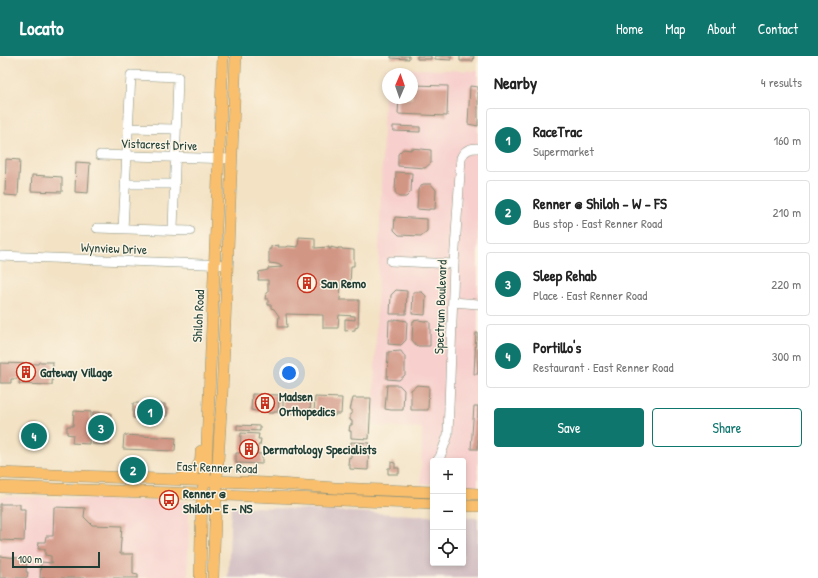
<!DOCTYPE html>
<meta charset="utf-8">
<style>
body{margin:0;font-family:"Patrick Hand",sans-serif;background:#f6f6f6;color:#222}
.controls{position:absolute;right:12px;bottom:12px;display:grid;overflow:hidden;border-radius:4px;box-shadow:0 2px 6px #0003}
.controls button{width:36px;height:36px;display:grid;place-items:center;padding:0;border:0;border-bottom:1px solid #e0e0e0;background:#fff;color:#222;font:20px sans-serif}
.compass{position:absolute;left:382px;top:12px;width:36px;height:36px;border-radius:50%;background:#fff;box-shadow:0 2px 6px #0003;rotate:2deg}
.scale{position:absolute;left:12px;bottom:10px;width:88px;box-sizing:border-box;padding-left:4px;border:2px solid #1f3d34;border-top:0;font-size:11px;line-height:14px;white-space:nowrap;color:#1f3d34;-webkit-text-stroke:3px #fcf5e5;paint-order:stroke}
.you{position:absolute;left:289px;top:317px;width:14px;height:14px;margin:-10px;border:3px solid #fff;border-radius:50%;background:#1a73e8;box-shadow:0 0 0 6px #1a73e833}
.badge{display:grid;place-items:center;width:26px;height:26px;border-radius:50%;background:#0f766e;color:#fff;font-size:13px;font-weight:700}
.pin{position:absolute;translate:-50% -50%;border:2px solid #fff;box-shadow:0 1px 4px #0006}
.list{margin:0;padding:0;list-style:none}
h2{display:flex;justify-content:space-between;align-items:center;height:52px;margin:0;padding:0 16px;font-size:17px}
h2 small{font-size:13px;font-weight:400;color:#767676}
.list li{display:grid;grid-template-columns:26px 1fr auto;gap:12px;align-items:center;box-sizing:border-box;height:64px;margin:0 8px 8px;padding:0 8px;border:1px solid #e0e0e0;border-radius:4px}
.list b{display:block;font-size:15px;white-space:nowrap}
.list p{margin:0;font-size:13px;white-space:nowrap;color:#767676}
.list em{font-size:13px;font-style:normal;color:#767676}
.actions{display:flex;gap:8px;padding:12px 16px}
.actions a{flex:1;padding:9px 0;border:1px solid #0f766e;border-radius:4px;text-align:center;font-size:14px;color:#0f766e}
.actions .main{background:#0f766e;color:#fff}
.icon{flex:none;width:22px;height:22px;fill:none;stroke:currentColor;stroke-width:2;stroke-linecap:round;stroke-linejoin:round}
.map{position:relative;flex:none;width:478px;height:522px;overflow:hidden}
header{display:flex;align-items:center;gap:24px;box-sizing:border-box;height:56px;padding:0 20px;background:#0f766e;color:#fff}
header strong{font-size:19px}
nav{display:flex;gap:22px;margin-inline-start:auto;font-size:14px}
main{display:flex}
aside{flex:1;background:#fff}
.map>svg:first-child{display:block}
</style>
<header>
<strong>Locato</strong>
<nav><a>Home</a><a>Map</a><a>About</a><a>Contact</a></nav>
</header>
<main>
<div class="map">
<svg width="478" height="522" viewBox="0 0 478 522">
<rect width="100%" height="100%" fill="#fcf5e5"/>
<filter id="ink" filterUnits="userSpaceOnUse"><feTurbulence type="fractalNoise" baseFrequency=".025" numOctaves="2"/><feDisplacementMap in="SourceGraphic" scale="8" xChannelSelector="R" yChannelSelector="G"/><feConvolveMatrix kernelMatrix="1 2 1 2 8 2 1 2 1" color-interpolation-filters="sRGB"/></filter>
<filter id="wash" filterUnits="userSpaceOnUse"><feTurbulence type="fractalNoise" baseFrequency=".012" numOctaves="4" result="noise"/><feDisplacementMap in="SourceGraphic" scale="16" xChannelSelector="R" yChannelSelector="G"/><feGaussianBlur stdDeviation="0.9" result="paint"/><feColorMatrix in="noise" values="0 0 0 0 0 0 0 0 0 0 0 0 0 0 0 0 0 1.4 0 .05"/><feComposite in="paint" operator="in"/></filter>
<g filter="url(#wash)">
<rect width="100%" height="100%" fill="#f3e2c4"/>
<path fill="#f7d0cd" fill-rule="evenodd" d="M385,12L478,15V430L463,429V405H433V428H421L422,372L373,370ZM388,18H412V42H388Z
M0,440L189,446L188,522H0Z"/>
<path fill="#d2bec3" d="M231,450L433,460V507H463V461L478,462V522H228Z"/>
<g id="blocks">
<path fill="#d29685" d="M391,0H409V3L391,2Z
M417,0H431V3H417Z
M435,0H451V4L435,3Z
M460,0H474L473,5H460Z
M412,29L448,30L447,60L398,58L399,42H412Z
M470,30L478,31V70L468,68Z
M393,70L420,71V76L393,75Z
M411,92L431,94V107L425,112L398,110V98L403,93L411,94Z
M6,103L20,104L18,140L5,139Z
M76,106L90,107L88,137L75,136Z
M396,116L412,117L411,136L406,141H399L395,136Z
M32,119L62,121V136L31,135Z
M423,128H431L436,134L435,153H429V154L417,153L418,134Z
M395,161L427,163V175L421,180L399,179L394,174Z
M299,181L315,182V192L329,191V193H331V191L338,193V192H342V193L354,194V210H351L350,230L344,229L341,226L340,244H359L358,271L355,272V274L345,275V263L355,264V260L339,259L338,272H323V259L286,258L287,271H278L279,260L274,253L271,252V249H268V243H265L266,237H268V224H258L259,216L268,214V212L282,211V210L277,208L269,207V193H271V190L279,189L278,191H287L288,190L298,191Z
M396,234L407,235L406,258H390L391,239Z
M413,236H422L426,240L425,259L412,258Z
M395,263L407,265L406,284L401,289L388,288L389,264H395Z
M419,264L430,266V290H417L412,284L413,265Z
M476,277H478V318H474Z
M401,295L405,301V319L399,324L387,323L388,296Z
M39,306H53L52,329L19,328L20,323H11V327H0V307L38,308Z
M387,329H399L404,334L403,354H391L385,353Z
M417,329L429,330L428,354H411V334Z
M252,338L279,339L278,356H274V357H268V355L257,356V355L251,354Z
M283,340L311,341L310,357L298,358V357L287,358V356H283Z
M315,341L342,342L341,358H335V360L325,358V359H319V357H314Z
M353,342H371L369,383L351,382V375H349L350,369H352V365L350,364V358H352V354H350Z
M133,347L165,348V352H168L167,360H164V363L155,362V366L147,365V362H133Z
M474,350H478V393H471Z
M74,355L91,356L89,388L72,387L73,379L67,378V370H73Z
M93,356L111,357L109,389L92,388Z
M30,369H39L38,392L29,391Z
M237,369L260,370V375L237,374Z
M241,377L259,378L258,383H261L260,389H258V398H262V408L236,407V397H240Z
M124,379L176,382L175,395L123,393Z
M351,386L369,387L368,414L350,413V408H348L349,401L351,402V397H349V391H351Z
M391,406L395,407V412H399V418H388V412H391Z
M0,448H20V453H25L24,485L0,484Z
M54,451L85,452L84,461L92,469L122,470L120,498H133V518L138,519V522H40L41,506L52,507L53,506H51V500L45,499V493H38L39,486H45L46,480H53Z
M0,500L27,503L26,516H28L27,522H0Z"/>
</g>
</g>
<g filter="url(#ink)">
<use href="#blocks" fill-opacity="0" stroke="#89907c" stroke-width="1"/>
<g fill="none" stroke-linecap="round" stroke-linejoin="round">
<defs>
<path id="minor" d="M128,72L176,73
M100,99L232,103
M125,128H174
M97,172L190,175
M123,173L131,19L178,21L173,174
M0,200L228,209
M391,205L454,208
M453,246L478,248
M437,405L440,401L448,379L454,208L461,102C464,94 470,92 478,92"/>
<path id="major" d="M0,417L266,427L335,432L433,436
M179,423C187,421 197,414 200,406C201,403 201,398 201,395
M0,431L202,438L433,448
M463,437L478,438
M463,450H478
M200,522L202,438L206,413L223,0
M213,522L216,439L222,339L236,0"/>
</defs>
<use href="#minor" stroke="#89907c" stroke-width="10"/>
<use href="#major" stroke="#89907c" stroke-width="12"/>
<use href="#minor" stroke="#fff" stroke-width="9"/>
<use href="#major" stroke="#f9bf6d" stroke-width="11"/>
</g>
</g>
<defs>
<symbol id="building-ring" viewBox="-11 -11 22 22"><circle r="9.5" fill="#fcf5e5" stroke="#c8321e" stroke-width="1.5"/><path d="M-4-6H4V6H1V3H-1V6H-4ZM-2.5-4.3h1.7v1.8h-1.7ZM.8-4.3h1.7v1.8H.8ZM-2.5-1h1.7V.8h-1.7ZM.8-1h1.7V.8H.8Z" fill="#c8321e"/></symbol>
<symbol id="bus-ring" viewBox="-11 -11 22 22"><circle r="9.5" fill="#fcf5e5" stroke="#c8321e" stroke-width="1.5"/><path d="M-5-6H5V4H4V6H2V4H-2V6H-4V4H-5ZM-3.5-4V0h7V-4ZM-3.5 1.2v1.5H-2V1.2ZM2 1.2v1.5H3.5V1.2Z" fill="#c8321e"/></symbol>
</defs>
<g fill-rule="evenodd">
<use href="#building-ring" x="296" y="216" width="22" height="22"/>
<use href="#building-ring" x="15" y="305" width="22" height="22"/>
<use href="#building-ring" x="254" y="336" width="22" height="22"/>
<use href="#building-ring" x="238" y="382" width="22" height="22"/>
<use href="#bus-ring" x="158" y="433" width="22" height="22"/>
</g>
<g text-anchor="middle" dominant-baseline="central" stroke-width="3" stroke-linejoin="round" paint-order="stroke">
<g font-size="13" fill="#1f3d34" stroke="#fcf5e5">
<text transform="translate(159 88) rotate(2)">Vistacrest Drive</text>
<text transform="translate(114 192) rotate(2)">Wynview Drive</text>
<text transform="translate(440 251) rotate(-88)">Spectrum Boulevard</text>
<text transform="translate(198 260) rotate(-87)">Shiloh Road</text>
<text transform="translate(217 411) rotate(2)">East Renner Road</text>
</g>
<g font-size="13" font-weight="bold" fill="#1f3d34" stroke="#fcf5e5" text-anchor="start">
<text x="321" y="227">San Remo</text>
<text x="40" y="316">Gateway Village</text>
<text x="279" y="340">Madsen<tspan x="279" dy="15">Orthopedics</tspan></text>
<text x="263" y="393">Dermatology Specialists</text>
<text x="183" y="437">Renner @<tspan x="183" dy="15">Shiloh - E - NS</tspan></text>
</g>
</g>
</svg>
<div class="controls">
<button>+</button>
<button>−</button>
<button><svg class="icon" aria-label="locate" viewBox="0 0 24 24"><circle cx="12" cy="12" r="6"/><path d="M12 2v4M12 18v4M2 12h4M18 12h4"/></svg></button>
</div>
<svg class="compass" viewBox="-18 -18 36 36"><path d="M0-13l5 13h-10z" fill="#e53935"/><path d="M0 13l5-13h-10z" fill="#767676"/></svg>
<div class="scale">100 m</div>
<div class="you"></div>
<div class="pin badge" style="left:150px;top:356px">1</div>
<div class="pin badge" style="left:133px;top:414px">2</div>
<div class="pin badge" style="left:101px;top:372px">3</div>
<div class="pin badge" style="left:34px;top:380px">4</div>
</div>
<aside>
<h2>Nearby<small>4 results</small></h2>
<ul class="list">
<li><span class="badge">1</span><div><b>RaceTrac</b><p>Supermarket</p></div><em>160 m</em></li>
<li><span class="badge">2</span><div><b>Renner @ Shiloh - W - FS</b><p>Bus stop · East Renner Road</p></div><em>210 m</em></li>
<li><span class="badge">3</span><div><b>Sleep Rehab</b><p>Place · East Renner Road</p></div><em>220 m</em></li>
<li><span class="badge">4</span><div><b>Portillo's</b><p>Restaurant · East Renner Road</p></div><em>300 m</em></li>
</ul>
<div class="actions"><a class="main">Save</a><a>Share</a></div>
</aside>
</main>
